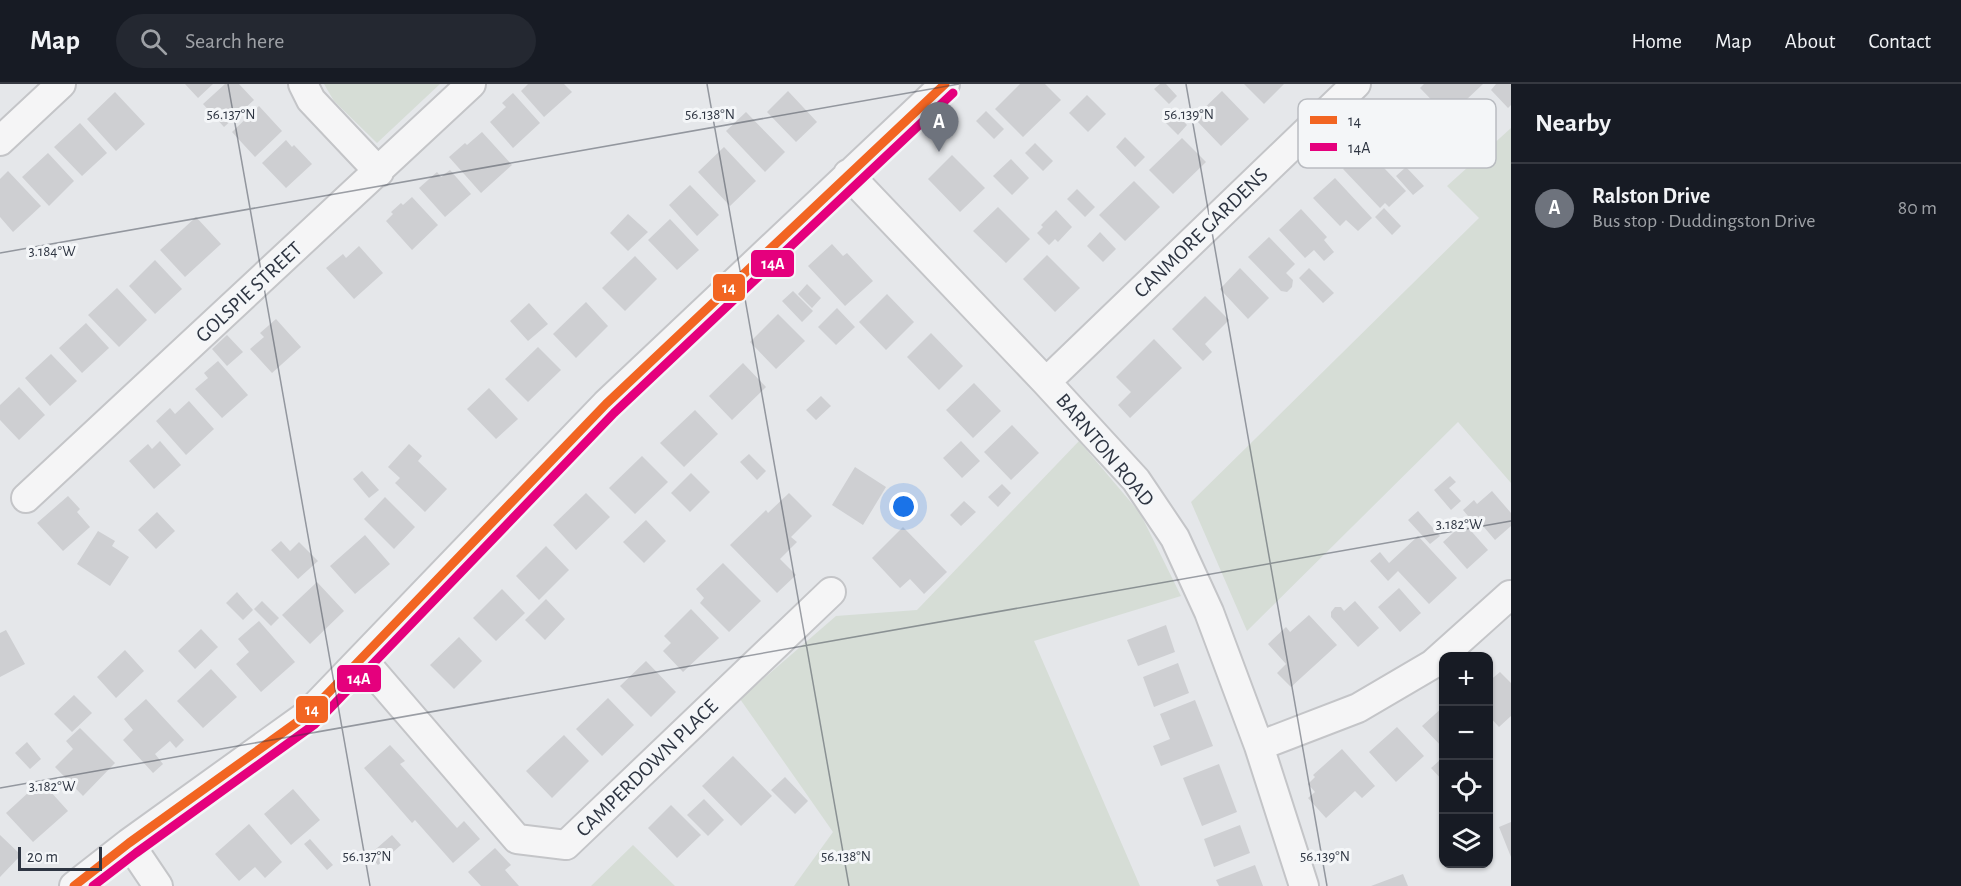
<!DOCTYPE html>
<meta charset="utf-8">
<style>
body{margin:0;font-family:"Alegreya Sans",sans-serif;background:#242831;color:#f1f3f6}
.controls{position:absolute;right:18px;bottom:18px;display:grid;overflow:hidden;border-radius:12px;box-shadow:0 2px 4px #0004}
.controls button{width:54px;height:54px;display:grid;place-items:center;padding:0;border:0;border-bottom:2px solid #363941;background:#171b24;color:#f1f3f6;font:30px sans-serif}
.scale{position:absolute;left:18px;bottom:15px;width:84px;box-sizing:border-box;padding-left:6px;border:3px solid #2e3542;border-top:0;font-size:16px;line-height:21px;white-space:nowrap;color:#2e3542;-webkit-text-stroke:4px #f4f6f8;paint-order:stroke}
.you{position:absolute;left:904px;top:423px;width:21px;height:21px;margin:-15px;border:4px solid #fff;border-radius:50%;background:#1a73e8;box-shadow:0 0 0 9px #1a73e833}
.badge{display:grid;place-items:center;width:39px;height:39px;border-radius:50%;background:#6e737d;color:#fff;font-size:20px;font-weight:700}
.pin{position:absolute;translate:-50% -50px;filter:drop-shadow(0 2px 3px #0008)}
.pin::after{content:'';position:absolute;top:32px;width:21px;height:18px;background:inherit;clip-path:polygon(0 0,100% 0,50% 100%)}
.list{margin:0;padding:0;list-style:none}
h2{display:flex;justify-content:space-between;align-items:center;height:78px;margin:0;padding:0 24px;font-size:26px}
h2 small{font-size:20px;font-weight:400;color:#9ea1a6}
.list li{display:grid;grid-template-columns:39px 1fr auto;gap:18px;align-items:center;box-sizing:border-box;height:90px;padding:0 24px;border-top:2px solid #363941}
.list b{display:block;font-size:22px;white-space:nowrap}
.list p{margin:0;font-size:20px;white-space:nowrap;color:#9ea1a6}
.list em{font-size:20px;font-style:normal;color:#9ea1a6}
.icon{flex:none;width:33px;height:33px;fill:none;stroke:currentColor;stroke-width:2;stroke-linecap:round;stroke-linejoin:round}
.map{position:relative;flex:none;width:1511px;height:802px;overflow:hidden}
header{display:flex;align-items:center;gap:36px;box-sizing:border-box;height:84px;padding:0 30px;background:#171b24;border-bottom:2px solid #363941}
header strong{font-size:28px}
nav{display:flex;gap:33px;margin-inline-start:auto;font-size:21px}
.search{width:420px;height:54px;background:#242831;display:flex;align-items:center;gap:15px;box-sizing:border-box;padding:0 21px;border-radius:33px;color:#9ea1a6;font-size:22px}
main{display:flex}
aside{flex:1;background:#171b24}
.map>svg:first-child{display:block}
</style>
<header>
<strong>Map</strong>
<div class="search"><svg class="icon" aria-label="search" viewBox="0 0 24 24"><circle cx="10" cy="10" r="6"/><path d="M15 15l6 6"/></svg>Search here</div>
<nav><a>Home</a><a>Map</a><a>About</a><a>Contact</a></nav>
</header>
<main>
<div class="map">
<svg width="1511" height="802" viewBox="0 0 1511 802">
<rect width="100%" height="100%" fill="#e5e7ea"/>
<path fill="#d6ddd6" d="M324,0H440L377,59L334,17Z
M1511,44V399L1458,338L1247,547L1191,418L1479,134L1447,102Z
M1079,357L1140,429L1181,512L1034,557L1140,802H794L833,748L740,615L836,532L917,526Z
M633,761L675,802H591Z"/>
<path fill="#cecfd2" d="M185,0H213L198,14Z
M225,0H239L254,16L224,43L203,20Z
M528,0H564L572,8L544,33L521,7Z
M1020,0H1045L1061,16L1023,53L995,25Z
M1160,0H1166L1177,12L1169,20L1154,5Z
M1244,0H1284L1264,20Z
M1424,0H1483L1448,33L1420,4Z
M1496,0H1511V21L1508,24L1491,6Z
M788,7L817,38L796,58L767,28Z
M1222,7L1249,35L1221,62L1194,34Z
M115,8L145,40L116,67L87,35Z
M513,9L540,39L513,64L490,38L506,23L502,19Z
M1087,11L1106,30L1088,48L1069,29Z
M259,22L282,47L255,73L232,48Z
M1171,24L1187,41L1178,51L1161,34Z
M986,27L1004,45L994,55L976,37Z
M746,28L785,68L765,88L726,47Z
M80,39L107,69L82,92L54,63Z
M482,48L512,81L481,109L449,73L465,59L467,61Z
M1125,53L1145,73L1135,83L1116,63Z
M1182,54L1206,78L1173,110L1149,86Z
M286,56L292,63L294,61L312,80L286,104L262,79Z
M1035,59L1053,77L1043,87L1025,69Z
M724,63L756,97L730,122L698,88Z
M1365,64L1406,107L1389,123L1385,119L1380,124L1343,85Z
M48,69L74,97L49,122L22,93Z
M952,71L985,104L960,128L928,95Z
M1011,75L1029,94L1012,111L993,92Z
M1406,83L1424,102L1413,111L1396,92Z
M450,86L471,110L445,133L419,104L437,88L441,93Z
M8,87L41,122L13,148L0,133V95Z
M1335,94L1372,134L1358,147L1346,136L1340,142L1313,114Z
M1134,97L1160,123L1125,157L1099,131Z
M690,101L719,131L697,152L669,121Z
M1077,105L1095,123L1085,133L1067,115Z
M412,113L438,141L412,166L386,137L393,130L391,128L401,119L403,121Z
M998,123L1030,155L1006,179L973,147Z
M1384,124L1401,142L1392,151L1375,133Z
M1301,125L1327,153L1324,156L1334,168L1324,177L1314,166L1305,174L1279,146Z
M1056,126L1072,143L1058,158L1055,155L1049,161L1037,149L1043,143L1041,141Z
M628,130L648,148L628,167L610,149Z
M196,133L221,160L185,193L160,166Z
M670,135L699,166L677,186L648,156Z
M1100,148L1116,165L1103,178L1087,162Z
M1269,153L1295,180L1286,189L1293,196L1292,203L1287,208L1281,207L1248,173Z
M832,160L843,172L847,169L873,197L845,222L808,182Z
M359,162L383,189L354,215L326,184L343,170L346,174Z
M1047,171L1080,204L1055,228L1023,195Z
M635,172L657,195L625,227L602,204Z
M155,176L182,205L155,230L129,202Z
M1240,184L1269,214L1248,235L1220,205Z
M1309,184L1334,209L1323,219L1299,194Z
M807,200L821,214L812,224L798,210Z
M117,204L147,236L119,263L88,231Z
M793,207L813,227L802,238L782,217Z
M887,210L914,238L886,266L859,238Z
M1205,212L1229,236L1205,260L1212,268L1203,277L1172,245Z
M586,218L608,242L576,274L553,250Z
M529,219L548,240L528,257L510,237Z
M837,224L855,243L836,261L818,243Z
M778,230L805,257L776,285L750,258Z
M276,235L301,263L272,289L250,265L264,253L260,249Z
M86,239L109,264L82,289L59,264Z
M931,249L963,282L939,306L907,273Z
M227,251L243,268L227,282L212,265Z
M1154,255L1182,284L1130,334L1118,321L1131,308L1116,293Z
M538,263L561,286L528,318L505,295Z
M51,270L77,297L50,322L25,294Z
M218,277L248,311L222,334L195,305L208,294L204,289Z
M743,279L766,303L732,336L709,312Z
M974,299L1001,327L973,354L946,326Z
M19,303L45,331L19,356L0,336V321Z
M489,304L518,335L496,355L467,325Z
M821,312L831,322L816,336L806,326Z
M189,317L214,345L186,371L156,337L170,324L175,330Z
M695,326L718,350L684,383L660,359Z
M1012,341L1039,369L1011,396L984,368Z
M160,357L181,381L154,405L129,377L148,360L152,365Z
M961,357L980,377L962,394L943,374Z
M409,360L422,372L418,377L447,405L425,428L395,399L400,394L388,383Z
M749,370L766,387L757,396L740,378Z
M642,372L668,398L635,430L609,404Z
M855,383L886,403L863,441L832,421Z
M362,387L379,406L369,414L353,395Z
M691,389L710,408L690,428L671,409Z
M1450,392L1456,398L1449,404L1461,417L1451,426L1434,406Z
M1002,400L1011,409L998,423L988,413Z
M1492,407L1511,429V442L1495,456L1477,435L1473,438L1463,426L1474,416L1477,420Z
M586,409L610,433L576,466L553,441Z
M789,409L812,432L791,453L797,458L780,475L796,491L777,509L730,461L766,426L768,429Z
M68,412L80,425L77,428L90,443L63,467L37,439Z
M385,413L415,443L394,465L364,435Z
M964,417L976,428L961,442L950,431Z
M1418,427L1440,452L1430,460L1408,436Z
M157,428L175,447L156,465L138,446Z
M646,436L666,457L644,479L623,458Z
M1464,439L1488,466L1467,485L1443,458Z
M903,443L947,488L924,510L910,495L900,504L872,474Z
M98,447L115,457L112,462L129,473L110,502L77,480Z
M365,451L390,480L355,510L330,482Z
M1418,452L1457,494L1429,520L1398,487L1388,497L1370,477L1380,468L1389,479Z
M281,457L290,467L299,458L318,477L298,495L271,466Z
M546,462L569,486L539,516L516,492Z
M723,479L761,517L729,548L700,519L704,514L696,505Z
M317,498L344,527L310,560L282,531Z
M1399,504L1421,529L1400,548L1378,523Z
M502,505L525,529L496,557L473,534Z
M237,508L253,526L243,536L226,519Z
M546,515L565,535L545,556L525,536Z
M262,517L279,534L271,542L254,525Z
M1355,517L1379,544L1358,563L1331,533V528L1335,523H1341L1344,527Z
M691,525L719,554L683,588L663,567L671,559L664,552Z
M1309,531L1337,561L1291,603L1277,589L1286,580L1268,560L1286,543L1290,548Z
M259,537L295,578L261,608L236,580L249,568L238,555Z
M1166,541L1175,568L1138,582L1127,556Z
M201,545L218,563L195,585L178,567Z
M6,546L25,580L0,593V549Z
M459,553L482,577L454,605L430,581Z
M125,566L144,587L116,614L97,593Z
M646,577L676,608L651,633L620,602Z
M1178,579L1189,609L1154,623L1143,593Z
M211,585L237,613L203,644L177,617Z
M1500,588L1511,599V632L1499,643L1488,631V598Z
M74,611L92,629L72,648L54,630Z
M608,614L634,641L602,672L576,645Z
M146,615L184,656L176,664L170,657L155,670L163,680L153,689L123,656L133,646L124,635Z
M1195,616L1213,662L1161,682L1153,662L1170,655L1160,630Z
M1444,622V665L1422,642Z
M1397,643L1424,672L1396,698L1369,668Z
M80,644L115,679L83,712L55,683L73,665L66,657Z
M564,651L589,677L552,714L526,687Z
M27,658L41,675L30,685L15,669Z
M390,661L405,677L400,680L457,744L464,737L480,755L453,779L415,736L412,739L364,684Z
M1342,665L1375,702L1362,714L1355,707L1326,734L1308,714L1315,708L1308,700L1315,693L1313,691Z
M733,672L772,712L741,742L702,702Z
M1440,676L1444,680V698L1431,684Z
M1219,680L1237,728L1202,742L1183,694Z
M785,693L808,717L795,730L771,706Z
M41,697L68,727L33,758L6,729Z
M293,705L320,736L291,761L264,730Z
M704,715L724,736L708,752L687,731Z
M671,721L701,751L677,774L648,744Z
M1511,738V773L1499,743Z
M249,740L282,778L265,794L255,783L239,797L215,770Z
M1240,741L1250,769L1214,783L1204,755Z
M0,751L21,771L0,793Z
M392,751L401,761L378,781L369,771Z
M310,755L333,781L327,786L304,760Z
M495,764L511,781L505,786L519,802H481L468,788Z
M1255,781L1263,802H1219L1216,796Z
M1403,790L1408,802H1371Z"/>
<g fill="none" stroke-linecap="round" stroke-linejoin="round">
<defs>
<path id="street" d="M303,0L311,16L379,88
M0,57L61,0
M848,90L1046,298L1136,396L1175,454L1209,528L1259,662L1304,802
M1046,298L1356,0
M26,414L471,0
M362,575L517,755L566,761L831,508
M1259,662L1358,624L1433,580L1510,511
M129,759L158,802
M74,802L129,759L307,631L606,320L945,0"/>
</defs>
<use href="#street" stroke="#c4c5c8" stroke-width="32"/>
<use href="#street" stroke="#f5f5f6" stroke-width="28"/>
<defs>
<path id="bus-1" d="M74,802L129,759L307,631L606,320L945,0"/>
<path id="bus-2" d="M93,802L136,769L315,640L614,329L953,9"/>
</defs>
<use href="#bus-1" stroke="#f4f6f8" stroke-width="14"/>
<use href="#bus-2" stroke="#f4f6f8" stroke-width="14"/>
<use href="#bus-1" stroke="#f26522" stroke-width="9"/>
<use href="#bus-2" stroke="#e5007d" stroke-width="9"/>
</g>
<path fill="none" stroke="#2e3542" stroke-width="1.5" stroke-opacity="0.45" d="M228,0L370,802M707,0L849,802M1186,0L1327,802M0,169L959,0M0,704L1511,437"/>
<g text-anchor="middle" dominant-baseline="central" stroke-width="6" stroke-linejoin="round" paint-order="stroke">
<g font-size="21" fill="#2e3542" stroke="#f4f6f8">
<text transform="translate(1201 149) rotate(-44)">CANMORE GARDENS</text>
<text transform="translate(249 208) rotate(-43)">GOLSPIE STREET</text>
<text transform="translate(1105 366) rotate(50)">BARNTON ROAD</text>
<text transform="translate(647 684) rotate(-44)">CAMPERDOWN PLACE</text>
</g>
</g>
<rect x="1298" y="15" width="198" height="69" rx="9" fill="#f4f6f8" stroke="#b9bcc1" stroke-width="1.5"/>
<rect x="1310" y="32" width="27" height="8" fill="#f26522"/>
<rect x="1310" y="59" width="27" height="8" fill="#e5007d"/>
<g font-size="16" fill="#2e3542">
<text x="1348" y="42">14</text>
<text x="1348" y="69">14A</text>
</g>
<g font-size="15" text-anchor="middle" fill="#2e3542" stroke="#f4f6f8" stroke-width="6" stroke-linejoin="round" paint-order="stroke">
<text x="231" y="35">56.137°N</text>
<text x="710" y="35">56.138°N</text>
<text x="1189" y="35">56.139°N</text>
<text x="52" y="172">3.184°W</text>
<text x="1459" y="445">3.182°W</text>
<text x="52" y="707">3.182°W</text>
<text x="367" y="777">56.137°N</text>
<text x="846" y="777">56.138°N</text>
<text x="1325" y="777">56.139°N</text>
</g>
<g stroke="#f4f6f8" stroke-width="2">
<rect x="750" y="165" width="45" height="29" rx="6" fill="#e5007d"/>
<rect x="712" y="189" width="34" height="29" rx="6" fill="#f26522"/>
<rect x="336" y="580" width="46" height="29" rx="6" fill="#e5007d"/>
<rect x="295" y="611" width="34" height="29" rx="6" fill="#f26522"/>
</g>
<g font-size="16" text-anchor="middle" font-weight="bold" fill="#fff">
<text x="773" y="185">14A</text>
<text x="729" y="209">14</text>
<text x="359" y="600">14A</text>
<text x="312" y="631">14</text>
</g>
</svg>
<div class="controls">
<button>+</button>
<button>−</button>
<button><svg class="icon" aria-label="locate" viewBox="0 0 24 24"><circle cx="12" cy="12" r="6"/><path d="M12 2v4M12 18v4M2 12h4M18 12h4"/></svg></button>
<button><svg class="icon" aria-label="layers" viewBox="0 0 24 24"><path d="M12 4l9 5-9 5-9-5zM3 14l9 5 9-5"/></svg></button>
</div>
<div class="scale">20 m</div>
<div class="you"></div>
<div class="pin badge" style="left:939px;top:68px">A</div>
</div>
<aside>
<h2>Nearby<small></small></h2>
<ul class="list">
<li><span class="badge">A</span><div><b>Ralston Drive</b><p>Bus stop · Duddingston Drive</p></div><em>80 m</em></li>
</ul>
</aside>
</main>
